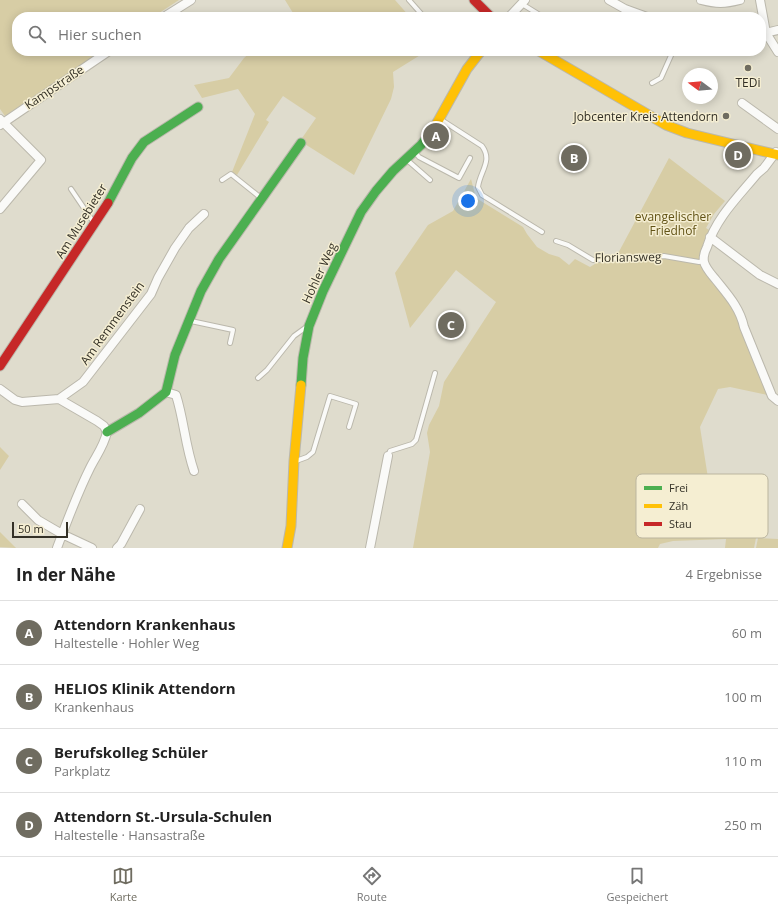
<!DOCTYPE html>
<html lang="de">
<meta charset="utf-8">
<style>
body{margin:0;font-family:"Open Sans",sans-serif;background:#f6f6f6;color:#222}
.compass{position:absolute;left:682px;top:68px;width:36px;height:36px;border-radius:50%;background:#fff;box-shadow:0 2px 10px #0003;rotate:286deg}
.scale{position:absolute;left:12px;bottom:10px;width:56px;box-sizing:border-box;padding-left:4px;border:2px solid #333026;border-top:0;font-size:11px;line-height:14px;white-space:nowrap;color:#333026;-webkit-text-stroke:3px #f5eed2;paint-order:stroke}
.you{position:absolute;left:468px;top:201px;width:14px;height:14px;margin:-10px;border:3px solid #fff;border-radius:50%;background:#1a73e8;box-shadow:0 0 0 6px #1a73e833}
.badge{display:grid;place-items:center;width:26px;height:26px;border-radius:50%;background:#6f6c60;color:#fff;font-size:13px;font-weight:700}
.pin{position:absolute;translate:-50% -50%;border:2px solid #fff;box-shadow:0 1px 4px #0006}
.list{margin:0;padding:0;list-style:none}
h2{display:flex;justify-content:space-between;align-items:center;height:52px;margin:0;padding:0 16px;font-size:17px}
h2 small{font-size:13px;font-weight:400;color:#767676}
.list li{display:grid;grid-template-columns:26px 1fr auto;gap:12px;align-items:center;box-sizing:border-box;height:64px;padding:0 16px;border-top:1px solid #e0e0e0}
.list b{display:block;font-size:15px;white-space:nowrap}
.list p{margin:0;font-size:13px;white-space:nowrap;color:#767676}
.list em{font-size:13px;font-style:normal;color:#767676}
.icon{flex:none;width:22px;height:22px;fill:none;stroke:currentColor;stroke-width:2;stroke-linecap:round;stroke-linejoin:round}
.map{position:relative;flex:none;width:778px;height:548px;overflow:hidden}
.search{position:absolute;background:#fff;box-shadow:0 2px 10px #0003;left:12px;right:12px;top:12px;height:44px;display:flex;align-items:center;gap:10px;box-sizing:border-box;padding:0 14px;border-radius:16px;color:#767676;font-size:15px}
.sheet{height:308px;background:#fff}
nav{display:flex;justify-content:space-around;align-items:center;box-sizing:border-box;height:56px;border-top:1px solid #e0e0e0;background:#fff;font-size:11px;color:#767676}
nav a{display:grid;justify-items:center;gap:2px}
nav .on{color:#6f6c60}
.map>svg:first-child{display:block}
</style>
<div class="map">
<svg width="778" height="548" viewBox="0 0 778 548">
<rect width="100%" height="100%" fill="#dfdccd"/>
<path fill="#d7cda5" d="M0,0H179L153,17H17V51H101L5,116L0,109Z
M285,0H395L410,17H289L293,13Z
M252,51H419L422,54L393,72L394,87L391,99L354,175L300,141L316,118L283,96L266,120L269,122L237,175L232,172L255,114L238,89L202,98L194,85L229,78L244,58Z
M669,158L725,201L714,214L706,228L712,232L704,261L737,307L772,396L730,387L718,389L700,427L714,516L739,521L732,535L756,538L754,548H725L726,539L673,541L660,544L658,548H413L430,452L427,433L429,425L439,406L444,382L496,302L456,270L410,328L395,273L428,225L453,211L471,179L476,198L523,227L527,234L537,247L549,254L559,257L569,265L575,259L590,267L598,262L614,261Z
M0,447L9,456L0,470Z
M0,532L16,548L0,547Z
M758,538L778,539V548H756Z"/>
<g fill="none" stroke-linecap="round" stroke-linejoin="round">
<path stroke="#c2b376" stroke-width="2" d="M621,14L627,17"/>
<defs>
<path id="lane" d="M409,0L424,17
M522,4L543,17
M652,83L661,78L673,51
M440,119L482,146C493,161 480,171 478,187L482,195L542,232
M415,152L419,157L459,178L470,158
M406,159L430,180
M222,180L231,174L261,198
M71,189L94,223
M556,241L568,245L593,260L664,256L699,262L704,261
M191,321L233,330L230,343
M258,378L267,370L294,336L305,328
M388,456L390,451L412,444L416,440L435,373
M296,461L307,457L313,452L330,396L356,404L349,427"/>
<path id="street" d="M609,0L625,9L647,17
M701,0C716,4 725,4 740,0
M760,0L766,33L778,52
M164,17L191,0
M509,17L525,0
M761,34L778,30
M742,103L778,129
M0,119L41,160L0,209
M0,125L109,51
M776,152L764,168L757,174C738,197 716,218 707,247C705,251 703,257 704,262C706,269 712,275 716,280C728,295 740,308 744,327L772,396L778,401
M710,237L760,275L778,284
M0,389L15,400L22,402L59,399L97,421L104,426L107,432C104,446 96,456 90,468C77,494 67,521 57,548
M166,392L176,395C184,420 185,445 194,471
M59,399L83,382L151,294L158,278L175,248L189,228L204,214
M22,504L38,520L62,534L92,548
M117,548L121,544L140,509
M370,548L388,456"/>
<path id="fast" d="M108,203L132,158L144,142L198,107
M301,385L303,358L309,326L323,291L361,212L376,191L393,171L421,145L433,130
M107,432L139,413L166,392L175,355L201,291L219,259L301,143"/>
<path id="slow" d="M539,51L666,125L687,133L778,155
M433,130L467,69L481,51
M287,548L291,526L294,461L301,385"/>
<path id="jam" d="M474,0L491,17
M0,366L108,203"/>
</defs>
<use href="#lane" stroke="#bbb8ac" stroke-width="6"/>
<use href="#street" stroke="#bbb8ac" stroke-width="10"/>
<use href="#fast" stroke="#bbb8ac" stroke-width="11"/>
<use href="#slow" stroke="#bbb8ac" stroke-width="11"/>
<use href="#jam" stroke="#bbb8ac" stroke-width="11"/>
<use href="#lane" stroke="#fafaf8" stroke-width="4"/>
<use href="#street" stroke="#fafaf8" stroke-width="8"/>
<use href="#fast" stroke="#4caf50" stroke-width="9"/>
<use href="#slow" stroke="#ffc107" stroke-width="9"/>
<use href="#jam" stroke="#c62828" stroke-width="9"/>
</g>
<g fill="#6f6c60" stroke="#f5eed2" stroke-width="1.5">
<circle cx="748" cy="68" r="4"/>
<circle cx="726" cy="116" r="4"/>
</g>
<g text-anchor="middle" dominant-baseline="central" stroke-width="3" stroke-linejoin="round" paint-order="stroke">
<g font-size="12" fill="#333026" stroke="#f5eed2">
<text x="748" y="82">TEDi</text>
<text x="718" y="116" text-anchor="end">Jobcenter Kreis Attendorn</text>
</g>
<g font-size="12" fill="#333026" stroke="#f5eed2">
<text transform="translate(54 87) rotate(-34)">Kampstraße</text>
<text transform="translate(81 221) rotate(-58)">Am Musebieter</text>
<text transform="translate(628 257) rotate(-1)">Floriansweg</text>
<text transform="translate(319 273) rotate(-65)">Hohler Weg</text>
<text transform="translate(112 323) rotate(-54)">Am Remmenstein</text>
</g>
<g font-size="12" fill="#625316" stroke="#f5eed2">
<text x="673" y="216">evangelischer<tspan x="673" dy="14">Friedhof</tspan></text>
</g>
</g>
<rect x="636" y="474" width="132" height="64" rx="6" fill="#f5eed2" stroke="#bbb59e" stroke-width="1"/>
<rect x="644" y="486" width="18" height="4" fill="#4caf50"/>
<rect x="644" y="504" width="18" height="4" fill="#ffc107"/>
<rect x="644" y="522" width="18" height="4" fill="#c62828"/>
<g font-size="11" fill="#333026">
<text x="669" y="492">Frei</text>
<text x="669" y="510">Zäh</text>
<text x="669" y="528">Stau</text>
</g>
</svg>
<svg class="compass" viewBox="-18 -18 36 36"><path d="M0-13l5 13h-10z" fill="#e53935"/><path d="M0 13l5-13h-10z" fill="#767676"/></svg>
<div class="scale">50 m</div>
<div class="you"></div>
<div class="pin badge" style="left:436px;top:136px">A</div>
<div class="pin badge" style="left:574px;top:158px">B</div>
<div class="pin badge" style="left:451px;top:325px">C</div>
<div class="pin badge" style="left:738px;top:155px">D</div>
<div class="search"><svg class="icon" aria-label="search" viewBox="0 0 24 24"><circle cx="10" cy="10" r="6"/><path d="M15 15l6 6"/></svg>Hier suchen</div>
</div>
<section class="sheet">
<h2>In der Nähe<small>4 Ergebnisse</small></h2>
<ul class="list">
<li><span class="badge">A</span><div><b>Attendorn Krankenhaus</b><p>Haltestelle · Hohler Weg</p></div><em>60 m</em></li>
<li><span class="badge">B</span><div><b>HELIOS Klinik Attendorn</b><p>Krankenhaus</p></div><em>100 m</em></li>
<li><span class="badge">C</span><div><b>Berufskolleg Schüler</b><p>Parkplatz</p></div><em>110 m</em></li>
<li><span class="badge">D</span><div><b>Attendorn St.-Ursula-Schulen</b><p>Haltestelle · Hansastraße</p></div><em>250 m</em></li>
</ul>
</section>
<nav>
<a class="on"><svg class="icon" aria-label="map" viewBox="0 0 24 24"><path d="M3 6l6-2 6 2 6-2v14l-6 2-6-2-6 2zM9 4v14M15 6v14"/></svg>Karte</a>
<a><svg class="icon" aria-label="directions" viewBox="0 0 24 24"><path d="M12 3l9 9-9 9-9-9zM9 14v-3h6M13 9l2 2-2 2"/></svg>Route</a>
<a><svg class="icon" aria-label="saved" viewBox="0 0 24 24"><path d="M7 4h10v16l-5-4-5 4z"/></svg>Gespeichert</a>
</nav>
